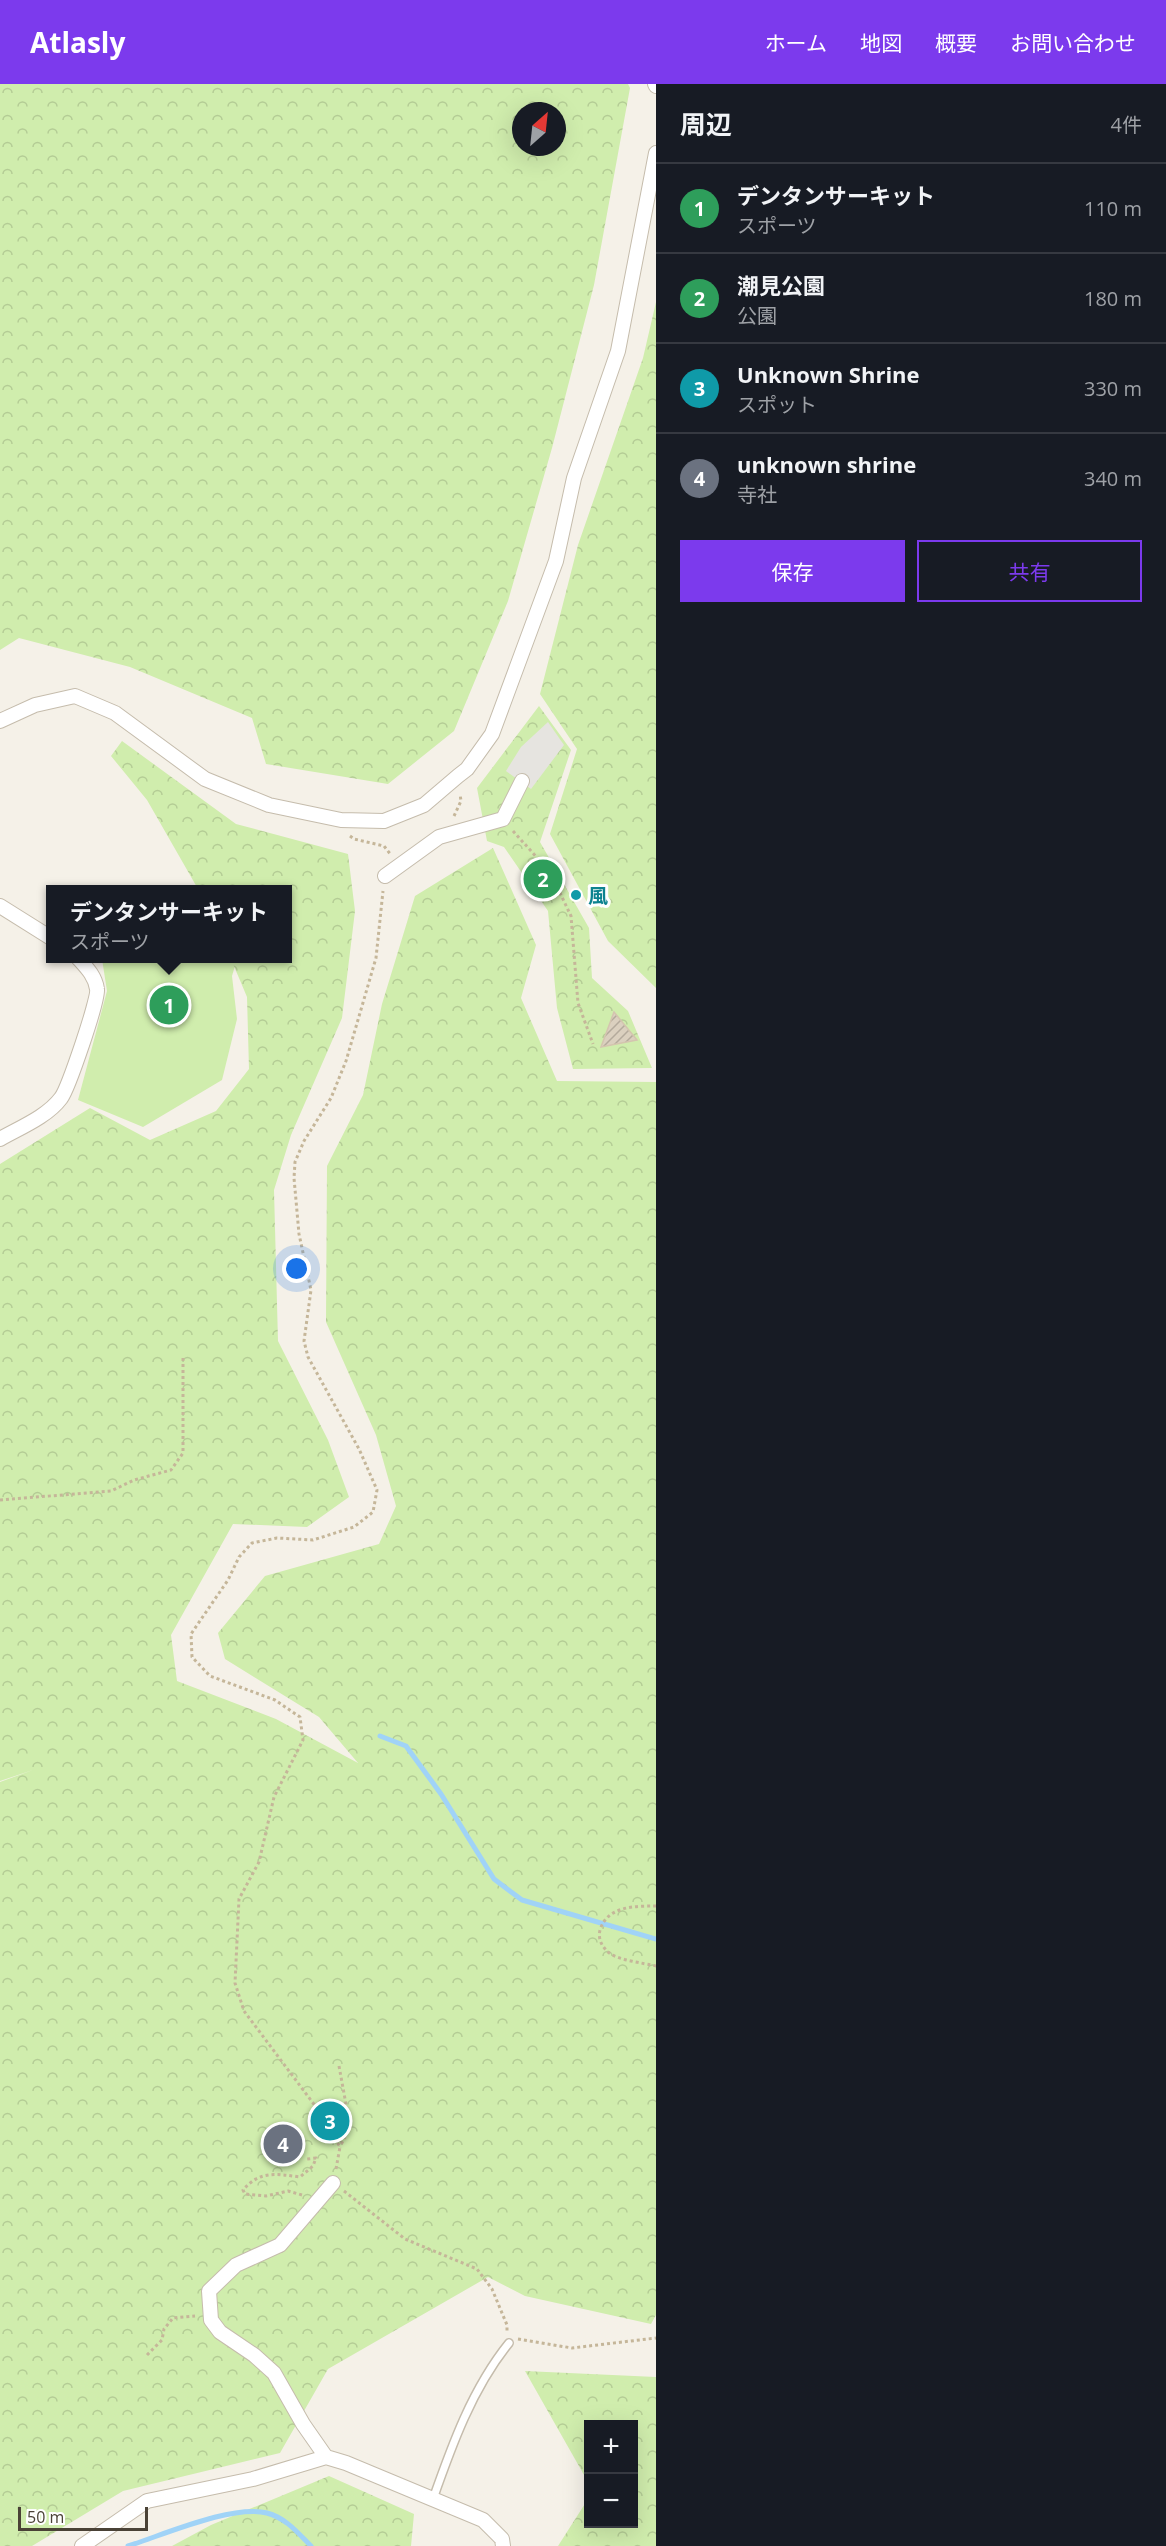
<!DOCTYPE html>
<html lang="ja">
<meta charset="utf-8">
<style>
body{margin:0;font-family:"Open Sans","Noto Sans JP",sans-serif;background:#242831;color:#f1f3f6}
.controls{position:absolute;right:18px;bottom:18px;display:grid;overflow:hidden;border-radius:0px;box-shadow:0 6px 24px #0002}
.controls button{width:54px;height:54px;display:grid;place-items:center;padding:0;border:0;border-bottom:2px solid #363941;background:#171b24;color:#f1f3f6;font:30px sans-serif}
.compass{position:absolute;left:512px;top:18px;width:54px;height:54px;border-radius:50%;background:#171b24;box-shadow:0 6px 24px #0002;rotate:27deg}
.scale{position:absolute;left:18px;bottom:15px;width:130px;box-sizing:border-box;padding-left:6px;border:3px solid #4a4236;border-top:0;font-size:16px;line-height:21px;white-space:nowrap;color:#4a4236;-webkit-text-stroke:4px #fff;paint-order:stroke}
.you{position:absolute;left:297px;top:1185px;width:21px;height:21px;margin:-15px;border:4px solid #fff;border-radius:50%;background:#1a73e8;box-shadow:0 0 0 9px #1a73e833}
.badge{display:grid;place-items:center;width:39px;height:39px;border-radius:50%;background:#7c3aed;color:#fff;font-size:20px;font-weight:700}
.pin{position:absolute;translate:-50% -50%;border:3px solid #fff;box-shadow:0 2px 6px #0006}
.popup{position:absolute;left:46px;top:801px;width:246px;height:78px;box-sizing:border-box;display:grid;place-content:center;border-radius:0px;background:#171b24;filter:drop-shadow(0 2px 4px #0005);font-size:20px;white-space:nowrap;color:#9ea1a6}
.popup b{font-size:22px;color:#f1f3f6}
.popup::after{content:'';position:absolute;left:50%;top:100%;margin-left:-12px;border:12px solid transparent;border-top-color:#171b24}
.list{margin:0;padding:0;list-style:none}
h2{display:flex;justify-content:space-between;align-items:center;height:78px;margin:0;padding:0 24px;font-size:26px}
h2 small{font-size:20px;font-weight:400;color:#9ea1a6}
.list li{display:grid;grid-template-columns:39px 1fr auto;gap:18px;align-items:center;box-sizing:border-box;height:90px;padding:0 24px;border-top:2px solid #363941}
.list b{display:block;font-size:22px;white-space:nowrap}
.list p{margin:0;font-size:20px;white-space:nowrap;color:#9ea1a6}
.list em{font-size:20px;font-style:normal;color:#9ea1a6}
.actions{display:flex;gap:12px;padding:18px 24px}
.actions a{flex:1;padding:14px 0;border:2px solid #7c3aed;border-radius:0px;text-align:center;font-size:21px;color:#7c3aed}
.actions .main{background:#7c3aed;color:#fff}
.map{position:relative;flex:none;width:656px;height:2462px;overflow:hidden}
header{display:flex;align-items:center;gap:36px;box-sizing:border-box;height:84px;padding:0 30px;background:#7c3aed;color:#fff}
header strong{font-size:28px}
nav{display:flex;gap:33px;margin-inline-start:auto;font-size:21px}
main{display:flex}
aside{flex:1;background:#171b24}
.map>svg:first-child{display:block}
</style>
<header>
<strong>Atlasly</strong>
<nav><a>ホーム</a><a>地図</a><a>概要</a><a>お問い合わせ</a></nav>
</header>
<main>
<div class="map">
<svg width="656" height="2462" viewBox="0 0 656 2462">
<defs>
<pattern id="forest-crowns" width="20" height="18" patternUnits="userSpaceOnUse" patternTransform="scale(1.5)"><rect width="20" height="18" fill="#d0edad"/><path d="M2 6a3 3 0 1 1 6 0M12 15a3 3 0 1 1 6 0" fill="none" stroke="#b4cc95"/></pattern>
<pattern id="building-hatch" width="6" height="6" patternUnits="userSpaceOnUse" patternTransform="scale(1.5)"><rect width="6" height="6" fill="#dbd0bf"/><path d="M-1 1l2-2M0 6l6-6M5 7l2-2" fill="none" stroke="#b4aa9c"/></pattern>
</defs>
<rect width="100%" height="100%" fill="#f5f1e8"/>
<path fill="#d0edad" d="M102,875H237L232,892L237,935L222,996L143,1043L78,1016L107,907Z"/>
<path fill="url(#forest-crowns)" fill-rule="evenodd" d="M0,0H628L630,4L594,201L552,364L508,517L454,647L388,700L266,680L252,634L130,583L19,554L0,566ZM521,27H557V63H521Z
M656,218V904L608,857L550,750L577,665L540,610L578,461L643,274Z
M539,622L571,666L540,758L589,844L592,894L628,927L652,984L573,985L557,924L548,827L504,763L487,757L477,704Z
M122,657L236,740L348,770L355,827L342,934L291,1051L274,1106L278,1257L328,1356L349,1413L307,1443L233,1440L171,1551L177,1597L276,1635L358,1679L319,1633L225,1575L218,1549L265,1492L379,1460L396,1422L376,1351L326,1238L327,1082L363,1011L382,920L415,812L493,764L536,861L521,914L557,997L656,998V2231L651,2240L525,2212L488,2193L328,2285L280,2369L123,2407L32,2462H0V1698L33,1686L0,1697V1080L90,1024L150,1056L216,1027L249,985L247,913L231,875L288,874V806L198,805L147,716L111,672Z
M525,2287L656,2293V2462H558L588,2415V2440H634V2340H588V2398Z
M329,2392L414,2430L411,2462H172L211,2441Z"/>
<path fill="#e6e4e0" d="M548,638L564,661L531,705L506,687L521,663Z"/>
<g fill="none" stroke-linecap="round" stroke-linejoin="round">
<path stroke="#a0d3f7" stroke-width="5" d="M380,1652L406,1662L441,1710L494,1795L522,1816L656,1855
M128,2462C163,2451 233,2420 267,2429C286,2434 298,2449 311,2462"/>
</g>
<path fill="url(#building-hatch)" stroke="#d4c5af" stroke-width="1.5" d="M614,928L637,956L601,963Z"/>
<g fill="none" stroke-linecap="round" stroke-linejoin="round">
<defs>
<path id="lane" d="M433,2415C452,2361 472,2305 509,2259"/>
<path id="street" d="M655,0L656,2
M0,637L35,621L75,612L115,629L205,695L269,721L341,736L384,737L424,721L458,692L467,685L492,650L556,477L574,394L618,267L656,69
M385,792L439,753L503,735L522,697
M0,822L51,854
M0,1055C19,1044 47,1033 61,1014C68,1005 99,915 97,905C95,892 87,884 78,874
M326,2373L303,2340L274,2289L254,2271L220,2248L211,2236L209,2207L236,2181L280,2161L333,2099
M82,2462L147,2417L253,2395L326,2373L346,2379L483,2436L502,2455L503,2462"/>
</defs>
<use href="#lane" stroke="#c5bcac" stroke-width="10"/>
<use href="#street" stroke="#c5bcac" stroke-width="16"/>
<path stroke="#c5b699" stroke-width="3" stroke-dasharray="3 3" stroke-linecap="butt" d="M454,732L461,717L460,710
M513,747L550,788L571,832L578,919L593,960
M350,752L354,755L384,762L391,771
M0,1416L111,1407L134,1396L171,1386L183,1369V1271
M656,1822C635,1822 607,1822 600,1846C598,1854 601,1861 607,1867C615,1876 644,1879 656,1882
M339,1982L350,2042L340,2063
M336,2085L340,2063L319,2027L244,1927L235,1899L239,1815L259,1778L274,1713L303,1656L300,1633L275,1616L210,1592L192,1573L191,1550L228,1496L239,1473L252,1459L277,1454L313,1456L354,1443L373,1428L377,1406L359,1365L308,1273L304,1257L311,1206L299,1150L294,1094L295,1078L304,1057L331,1014L346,977L376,874L383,807
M344,2107L405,2155L477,2185L492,2205L507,2241V2249
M302,2111L288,2107L266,2112L245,2110L243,2106C260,2086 277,2090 300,2093L313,2082L316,2074L307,2075
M518,2255L572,2264L656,2254
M147,2271L162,2256L164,2245L173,2234L195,2232"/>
<use href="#lane" stroke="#fff" stroke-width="7"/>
<use href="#street" stroke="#fff" stroke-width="14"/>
</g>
<circle fill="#0f9aa8" stroke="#fff" stroke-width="2" cx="576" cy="811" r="6"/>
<g text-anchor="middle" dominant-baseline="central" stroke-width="6" stroke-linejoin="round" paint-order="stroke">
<g font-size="20" font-weight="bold" fill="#0d838f" stroke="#fff" text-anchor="start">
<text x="588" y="811">風</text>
</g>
</g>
</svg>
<div class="controls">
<button>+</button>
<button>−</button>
</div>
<svg class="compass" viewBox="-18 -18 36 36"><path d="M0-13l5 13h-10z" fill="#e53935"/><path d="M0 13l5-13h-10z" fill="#9ea1a6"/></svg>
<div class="scale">50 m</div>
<div class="you"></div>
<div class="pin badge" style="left:169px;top:921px;background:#2e9e5b">1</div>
<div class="popup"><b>デンタンサーキット</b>スポーツ</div>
<div class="pin badge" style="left:543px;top:795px;background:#2e9e5b">2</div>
<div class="pin badge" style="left:330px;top:2037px;background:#0f9aa8">3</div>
<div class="pin badge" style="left:283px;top:2060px;background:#6b7280">4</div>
</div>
<aside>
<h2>周辺<small>4件</small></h2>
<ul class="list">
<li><span class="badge" style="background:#2e9e5b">1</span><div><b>デンタンサーキット</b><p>スポーツ</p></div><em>110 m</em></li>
<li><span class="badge" style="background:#2e9e5b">2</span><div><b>潮見公園</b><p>公園</p></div><em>180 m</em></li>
<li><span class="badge" style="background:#0f9aa8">3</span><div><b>Unknown Shrine</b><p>スポット</p></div><em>330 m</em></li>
<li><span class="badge" style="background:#6b7280">4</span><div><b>unknown shrine</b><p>寺社</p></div><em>340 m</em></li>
</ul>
<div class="actions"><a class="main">保存</a><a>共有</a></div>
</aside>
</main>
